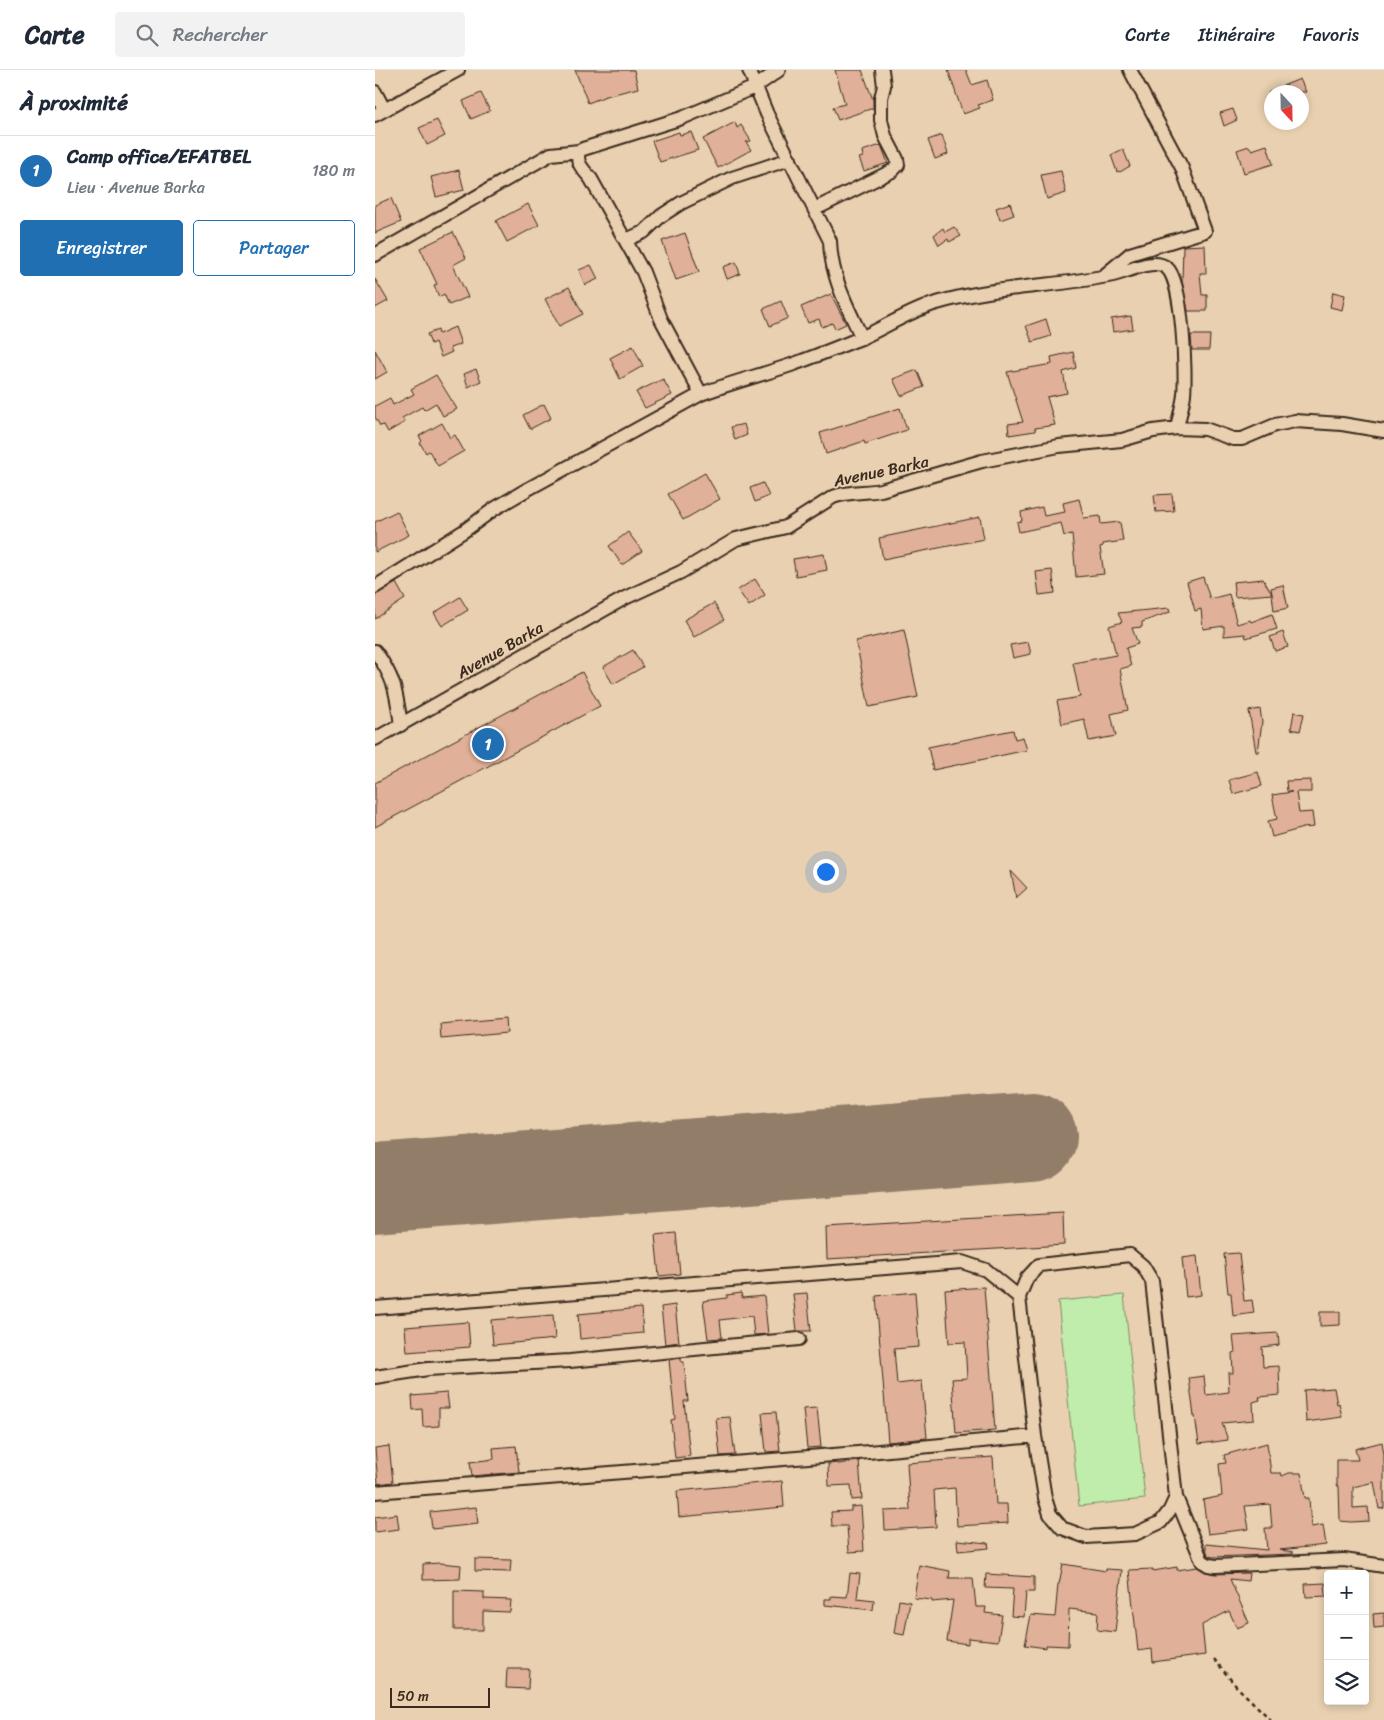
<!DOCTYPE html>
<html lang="fr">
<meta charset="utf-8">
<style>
body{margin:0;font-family:Sriracha,sans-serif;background:#f2f2f3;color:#1f2937}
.controls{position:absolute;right:15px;bottom:15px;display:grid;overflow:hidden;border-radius:5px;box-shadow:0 2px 8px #0003}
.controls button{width:45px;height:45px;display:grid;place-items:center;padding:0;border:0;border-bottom:1px solid #e0e1e3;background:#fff;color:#1f2937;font:25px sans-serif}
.compass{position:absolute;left:889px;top:15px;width:45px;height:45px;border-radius:50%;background:#fff;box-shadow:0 2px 8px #0003;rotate:158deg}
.scale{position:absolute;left:15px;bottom:12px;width:100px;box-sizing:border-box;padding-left:5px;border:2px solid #3b2a1e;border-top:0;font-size:14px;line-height:18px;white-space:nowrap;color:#3b2a1e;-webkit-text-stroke:4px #e8d0b0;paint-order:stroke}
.you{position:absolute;left:450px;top:801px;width:18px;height:18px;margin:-12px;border:4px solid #fff;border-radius:50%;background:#1a73e8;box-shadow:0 0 0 8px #1a73e833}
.badge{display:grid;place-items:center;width:32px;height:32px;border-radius:50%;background:#1f6fb2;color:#fff;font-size:16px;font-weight:700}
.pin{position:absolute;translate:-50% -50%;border:2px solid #fff;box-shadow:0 1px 5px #0006}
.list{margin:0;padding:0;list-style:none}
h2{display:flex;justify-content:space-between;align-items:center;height:65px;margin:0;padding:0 20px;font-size:21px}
h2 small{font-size:16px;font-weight:400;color:#747a83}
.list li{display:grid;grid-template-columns:32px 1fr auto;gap:15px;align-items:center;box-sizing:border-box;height:70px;padding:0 20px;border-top:1px solid #e0e1e3}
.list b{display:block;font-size:19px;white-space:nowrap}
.list p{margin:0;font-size:16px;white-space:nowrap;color:#747a83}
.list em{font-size:16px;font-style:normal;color:#747a83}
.actions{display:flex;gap:10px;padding:15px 20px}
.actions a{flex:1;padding:11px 0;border:1px solid #1f6fb2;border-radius:5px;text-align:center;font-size:18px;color:#1f6fb2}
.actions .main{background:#1f6fb2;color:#fff}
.icon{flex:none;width:28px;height:28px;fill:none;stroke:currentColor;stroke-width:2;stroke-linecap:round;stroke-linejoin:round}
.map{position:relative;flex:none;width:1009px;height:1650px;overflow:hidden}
header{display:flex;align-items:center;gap:30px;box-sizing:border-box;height:70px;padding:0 25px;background:#fff;border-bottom:1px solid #e0e1e3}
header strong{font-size:24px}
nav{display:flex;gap:28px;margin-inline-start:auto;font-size:18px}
.search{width:350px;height:45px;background:#f2f2f3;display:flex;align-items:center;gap:12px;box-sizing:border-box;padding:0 18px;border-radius:5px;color:#747a83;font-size:19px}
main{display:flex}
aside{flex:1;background:#fff}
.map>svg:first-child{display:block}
</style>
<header>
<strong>Carte</strong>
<div class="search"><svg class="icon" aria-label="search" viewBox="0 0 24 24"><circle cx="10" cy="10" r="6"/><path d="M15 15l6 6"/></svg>Rechercher</div>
<nav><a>Carte</a><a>Itinéraire</a><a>Favoris</a></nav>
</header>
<main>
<aside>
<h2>À proximité<small></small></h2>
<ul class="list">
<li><span class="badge">1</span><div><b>Camp office/EFATBEL</b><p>Lieu · Avenue Barka</p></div><em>180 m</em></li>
</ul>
<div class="actions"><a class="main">Enregistrer</a><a>Partager</a></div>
</aside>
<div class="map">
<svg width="1009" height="1650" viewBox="0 0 1009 1650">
<rect width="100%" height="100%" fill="#e8d0b0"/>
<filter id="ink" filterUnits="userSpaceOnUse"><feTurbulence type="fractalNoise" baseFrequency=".02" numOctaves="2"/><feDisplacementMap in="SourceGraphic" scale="10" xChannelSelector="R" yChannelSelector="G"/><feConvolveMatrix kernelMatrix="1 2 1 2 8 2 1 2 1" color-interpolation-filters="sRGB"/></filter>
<g filter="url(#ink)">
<path fill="#c0edab" stroke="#7e8c64" d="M749,1225L770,1429L704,1436L683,1231Z"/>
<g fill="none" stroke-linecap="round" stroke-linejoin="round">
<path stroke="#927d67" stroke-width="90" d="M0,1118L657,1067"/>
</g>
<path fill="#e0b098" stroke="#3b2a1e" d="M200,0H259L263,18L231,26L213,33Z
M460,0H487L498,30V38L463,50L458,37L470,34Z
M573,0H591L597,15L612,10L618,30L603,35L605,38L588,44Z
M925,9L931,22H893Z
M106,23L115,41L96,49L88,31Z
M858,39L862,50L849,56L845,43Z
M62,50L70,66L52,75L44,58Z
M360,52L362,58L366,55L376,71L371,72L376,80L343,98L328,69Z
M304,62L305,65L316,62L323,80L285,92L277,71Z
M567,65L573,84L560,89L553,70Z
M506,75L513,93L489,101L484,88L488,87L487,81Z
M892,75L898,94L869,103L862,80L874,76L877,80Z
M748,79L755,96L745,102L744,101L742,102L736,85Z
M84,100L89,120L61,127L56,107Z
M686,101L691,123L672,129L666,105Z
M16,128L26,152L0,163V135Z
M635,133L639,145L625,150L621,138Z
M153,134L164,155L132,172L121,151Z
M579,157L586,166L574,172L573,169L564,175L559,165L568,158L570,162Z
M78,162L91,188L78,195L93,227L74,235L69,224L64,227L59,215L62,214L45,178Z
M310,163L324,202L301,210L287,171Z
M830,175L831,203H825L827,225H832V241H813L807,211L808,176Z
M361,192L365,204L352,209L348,197Z
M216,195L223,209L210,215L204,200Z
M0,209L13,231L0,238Z
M194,217L208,244L184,256L170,229Z
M958,222L970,225L967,240L955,237Z
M456,224L471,254L460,259L457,253L447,257L444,249L433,253L426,237Z
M406,231L413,248L395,256L388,239Z
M756,246L758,259L738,262L736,249Z
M671,249L676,266L657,272L651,256Z
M80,257L86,274L75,278L77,282L66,287L60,272L56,274L52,264L63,260L64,264Z
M816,265H835L834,280H817Z
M258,276L268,296L245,309L235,288Z
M0,280L12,302L0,309Z
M698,282L701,298L688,302L692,323L672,327L680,355L660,358V361L634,365L633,354L648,352L632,302L677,294L676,287Z
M101,299L106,311L93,317L89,304Z
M542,300L549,317L526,326L518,309Z
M61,305L82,339L68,346L61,333L49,340L47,337L27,348L30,352L13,362L9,355L5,356L0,347V336L15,328L18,335L39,324L36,319Z
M288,309L297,325L270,338L261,322Z
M169,334L176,348L155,359L148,345Z
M525,338L532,360L490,374L489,371L451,384L445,363Z
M67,353L75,368L80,365L89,381L63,396L54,381L51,383L45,373L47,371L44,366Z
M369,354L372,365L360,370L356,357Z
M330,403L345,429L308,450L293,424Z
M388,413L394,426L380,432L375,418Z
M797,424L799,441L781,442L779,425Z
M704,429L709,448L725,446L726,454L745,452L748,471L728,474V476L725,477L729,504L701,507L697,464L689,466L686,453L644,462L642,452L647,451L646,442L667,437L669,446L690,442L688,433Z
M22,441L34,465L0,482V452Z
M605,447L609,469L508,489L504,468Z
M253,462L267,481L247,495L234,476Z
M449,484L452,500L421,506L418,489Z
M677,500L680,523L664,525L661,502Z
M828,507L835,529L854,524L862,554L875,550L876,552L897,544L902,559L871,568L870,564L849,566V556L828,559L826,539L820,541L812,512Z
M380,509L390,525L374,536L363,520Z
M888,509L897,524L896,518L908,515L913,538L899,541L897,524L860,527L858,512Z
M21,513L30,529L0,549V525Z
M85,527L93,540L67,556L59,543Z
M339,533L349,550L319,567L309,550Z
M794,538L795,542L767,552V557L757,558L763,574L751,578L756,596L745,599L753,640L736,644L741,666L714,671L709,649L687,654L682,631L705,627L698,593L741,585L734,556L747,552L743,543Z
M529,560L543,627L494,637L481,571Z
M908,562L913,577L900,581L895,567Z
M653,572L656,584L638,588L635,575Z
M258,580L268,597L238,614L228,597Z
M207,602L225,636L0,757V713Z
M885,639L887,652L883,682H881L874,641Z
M919,642L929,644L925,661L916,659Z
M638,660L640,669L648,667L652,680L558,700L553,677Z
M883,702L887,716L858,724L854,710Z
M936,710V722H921L924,743L937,742L939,757L928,758L897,767L893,751L902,749L897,725L917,722L912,721L911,711Z
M636,801L652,818L641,828Z
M131,948L132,963L66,969L65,954Z
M688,1143L689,1175L452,1189L451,1157Z
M301,1163L305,1204L284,1206L280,1165Z
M864,1183L869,1231L877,1230L879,1243L858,1246L856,1223H853L849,1184Z
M822,1186L826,1225L811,1227L807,1188Z
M609,1217L620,1360L581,1363L577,1309L592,1308L590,1272L574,1273L570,1220Z
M540,1222L544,1277L519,1279L522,1314L547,1311L552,1368L513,1372L501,1226Z
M366,1223L367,1228L389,1226L393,1264L379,1265L377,1246L345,1250L347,1268L333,1269L328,1231L352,1228V1225Z
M432,1223L436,1261H422L418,1224Z
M300,1235L304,1272L290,1274L286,1237Z
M266,1238L268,1263L205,1269L203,1244Z
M945,1242H965V1255L945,1256Z
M178,1245L180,1269L118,1275L116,1250Z
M93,1252L95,1277L32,1282L30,1257Z
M903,1263L904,1275L887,1277L888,1297L904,1296L905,1325L884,1327L885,1330L878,1332L879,1350L847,1353L853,1370L824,1374L820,1346H819L814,1308L829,1306L831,1325L854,1322L853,1303H858L857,1283L860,1282L858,1266Z
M306,1288V1292H309L313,1331H309L315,1386L300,1388L296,1350L300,1349L294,1290Z
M959,1318L962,1334L964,1333L967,1347L931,1352L929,1320Z
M72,1323L74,1338H64V1356L48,1357L47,1339L38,1340L37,1326Z
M442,1338L446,1377L432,1378L428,1339Z
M401,1342L405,1381L391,1382L387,1343Z
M355,1347L360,1385L345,1386L341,1348Z
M1007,1372L1009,1385V1438L1004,1439L999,1412L978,1417V1438L993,1437L994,1451L976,1452L965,1451L964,1416H962V1390H983L980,1379Z
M892,1373L896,1403H906L907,1406L914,1403H926L930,1428H934L936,1457L948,1455L951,1475L905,1480L918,1482V1484L837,1487L833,1485L831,1478V1474L892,1480L890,1458H897L895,1434L870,1436L874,1459L833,1464L828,1430L847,1426L844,1394L851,1393L849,1385Z
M14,1376L18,1412L3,1414L0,1378Z
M141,1376L144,1402L97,1406L95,1392L119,1389L118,1378Z
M618,1387L621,1434H632L633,1453L582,1456L580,1418L559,1420L561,1457L510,1460L509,1441L535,1440L532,1393Z
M484,1391L487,1429L477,1430L476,1415L454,1416L453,1394L463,1393V1394Z
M407,1411L409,1437L304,1447L302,1421Z
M486,1436L489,1481L474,1482L472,1456H457L456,1442L476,1441V1437Z
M101,1437L103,1454L57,1459L55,1442Z
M22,1444L24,1459L0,1462V1447Z
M582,1470L613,1473L614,1478L583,1481Z
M100,1489L136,1490L135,1502L100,1501Z
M65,1493L86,1495L85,1509L48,1510V1494Z
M688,1494L731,1501V1499L747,1500L740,1562L722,1560L723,1542L694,1539L693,1576L671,1575V1578L650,1575L656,1545L680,1547L683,1514H684Z
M544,1495L575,1501L574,1508H598L601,1537H611L610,1543L627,1545L623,1571L593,1568V1574L572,1571L578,1530L557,1532V1530L539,1528Z
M802,1497V1500L822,1497L830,1502L840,1504L874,1503L873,1511L855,1509L874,1553L862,1558L854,1541L827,1555L830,1585L778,1592L777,1579L763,1581L754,1500L778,1499V1501Z
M475,1503L485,1504L482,1528L499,1530L498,1540L450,1535V1529H456V1526L472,1527Z
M611,1504L659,1507V1522H651L649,1547L636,1546L638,1519L610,1518Z
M950,1513L951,1526L931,1527L930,1514Z
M79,1521L109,1522V1529L136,1530L135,1542L108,1541V1560H79Z
M524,1530L535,1532L529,1565L519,1563Z
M1009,1543V1557L999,1558L998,1544Z
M132,1599H154L153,1619L131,1618Z"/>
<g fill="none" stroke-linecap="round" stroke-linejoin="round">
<defs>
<path id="street" d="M374,0L392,44L455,171C456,207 472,236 487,268
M0,22L9,39
M0,45L83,0
M440,139L517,101L523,95L522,89L510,66L506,50V28L509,16L507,0
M251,170L269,162L286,146L306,133L357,108L415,89
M0,185L176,84L204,81
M731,204L755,184L830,161L807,98L755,0
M326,324L286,249L268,202L216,109C209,100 200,93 204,81L208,79L307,48L380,17L404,0
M0,517L89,461L119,439L153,419L326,324C355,313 386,305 416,295C439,287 463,277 486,268C511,257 536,240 562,233C619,216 680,217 738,205C753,202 778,187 792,198C808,212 811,303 809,324C808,335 804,347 802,358
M0,581C20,609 21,621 26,655
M0,669L250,528L306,502L361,469L411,457L458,427C474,421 490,423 506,420L607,391L684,376L747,370L778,361L802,358L830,359L858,369H867L900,355L920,351L967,354L1009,361
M0,1238L587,1192L611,1200L644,1227
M0,1307L53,1299L195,1291L424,1269
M0,1422L483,1383L660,1366
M801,1427L795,1440L786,1452L760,1464L711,1467L687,1458L675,1444L670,1428L660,1366L644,1227L652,1208L664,1195L755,1185L768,1196L777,1211L801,1427L827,1491L834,1495L841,1496L969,1490L1009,1496"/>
</defs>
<use href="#street" stroke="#3b2a1e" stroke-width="16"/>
<path stroke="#3b2a1e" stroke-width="2.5" stroke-dasharray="4 4" stroke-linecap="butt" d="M839,1589L861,1616L896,1650"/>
<use href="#street" stroke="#e8d0b0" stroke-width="12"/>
</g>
</g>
<g text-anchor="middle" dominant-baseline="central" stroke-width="4" stroke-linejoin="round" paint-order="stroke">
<g font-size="16" fill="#3b2a1e" stroke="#e8d0b0">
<text transform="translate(506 401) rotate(-12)">Avenue Barka</text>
<text transform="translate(125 580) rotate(-30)">Avenue Barka</text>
</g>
</g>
</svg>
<div class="controls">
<button>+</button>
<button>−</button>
<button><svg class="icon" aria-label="layers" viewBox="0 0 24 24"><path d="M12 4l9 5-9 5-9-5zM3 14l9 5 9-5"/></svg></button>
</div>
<svg class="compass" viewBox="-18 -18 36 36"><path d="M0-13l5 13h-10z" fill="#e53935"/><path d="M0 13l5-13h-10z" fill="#747a83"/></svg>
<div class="scale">50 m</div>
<div class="you"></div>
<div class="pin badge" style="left:113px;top:674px">1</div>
</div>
</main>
